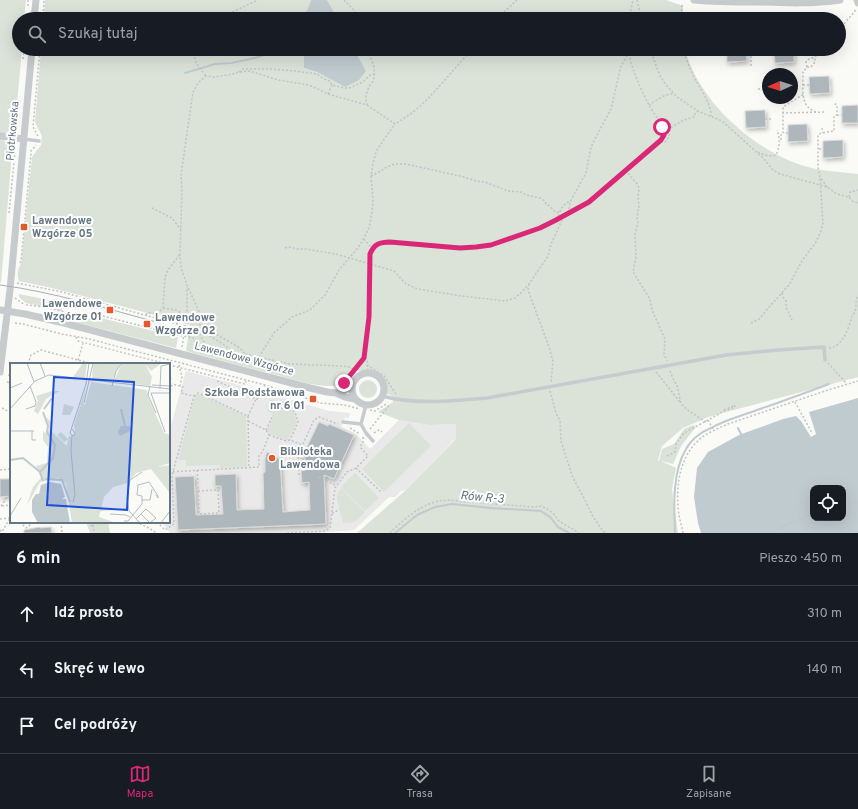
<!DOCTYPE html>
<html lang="pl">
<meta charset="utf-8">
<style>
body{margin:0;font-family:Overpass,sans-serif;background:#20242c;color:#f1f3f6}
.controls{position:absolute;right:12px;bottom:12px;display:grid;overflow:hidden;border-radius:8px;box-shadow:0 4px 16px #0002}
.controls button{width:36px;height:36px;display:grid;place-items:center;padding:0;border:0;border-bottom:1px solid #363941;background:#171b24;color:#f1f3f6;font:20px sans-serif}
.compass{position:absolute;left:762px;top:68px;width:36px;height:36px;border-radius:50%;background:#171b24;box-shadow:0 4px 16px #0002;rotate:267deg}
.stop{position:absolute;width:12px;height:12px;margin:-9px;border:3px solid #db2777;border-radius:50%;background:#fff}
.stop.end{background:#db2777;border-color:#fff;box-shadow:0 1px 4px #0008}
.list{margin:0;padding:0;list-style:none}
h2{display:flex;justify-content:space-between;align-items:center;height:52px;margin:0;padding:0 16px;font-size:17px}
h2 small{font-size:13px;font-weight:400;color:#9ea1a6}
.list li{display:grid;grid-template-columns:26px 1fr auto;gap:12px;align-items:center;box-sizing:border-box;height:56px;padding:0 16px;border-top:1px solid #363941}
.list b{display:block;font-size:15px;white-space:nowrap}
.list em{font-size:13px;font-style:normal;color:#9ea1a6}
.icon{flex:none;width:22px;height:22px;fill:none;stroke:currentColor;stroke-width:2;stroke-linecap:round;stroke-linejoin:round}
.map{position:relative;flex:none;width:858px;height:533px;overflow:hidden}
.search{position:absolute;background:#171b24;box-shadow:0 4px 16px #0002;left:12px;right:12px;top:12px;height:44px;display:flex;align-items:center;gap:10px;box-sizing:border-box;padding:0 14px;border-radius:22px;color:#9ea1a6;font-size:15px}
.sheet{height:220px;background:#171b24}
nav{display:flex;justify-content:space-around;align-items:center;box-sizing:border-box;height:56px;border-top:1px solid #363941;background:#171b24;font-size:11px;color:#9ea1a6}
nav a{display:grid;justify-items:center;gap:2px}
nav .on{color:#db2777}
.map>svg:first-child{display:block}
</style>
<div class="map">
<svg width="858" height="533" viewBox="0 0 858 533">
<defs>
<filter id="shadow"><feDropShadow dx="1.5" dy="2.5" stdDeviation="2" flood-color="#0004"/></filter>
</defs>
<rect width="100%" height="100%" fill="#fafaf7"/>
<path fill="#e8e9e8" d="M186,371L262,391L329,411L350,413L349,418H345L341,427L356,434L370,449L399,420L429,425L456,424V438L406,490L401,491L395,497H389L354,530L318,533H170L162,522H169V433Z"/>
<path fill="#dbe2d8" d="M0,0H26L24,19H19V49H22L15,125L5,134L0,133Z
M45,0H311L307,10L301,17L300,19H44Z
M327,0H666L683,6V19H338Z
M41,49H302L304,57V68L317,72L345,87L366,71L354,49H685C698,100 752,149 801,165C819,171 839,172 858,174V377L708,417L683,428L662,446L658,460L659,461L662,449L674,444L684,429L693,425L696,427L681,446L673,464L661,461L676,468L672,489L678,533H357L406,490L454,441L456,438V424L429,425L399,420L378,412L393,402L392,396L387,394C387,382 382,371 369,371C367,371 365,372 363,372C360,372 356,369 354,368L342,381V386H325L310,384L186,351L190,325L178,322V319L160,314L159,316L52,288L19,281C17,275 17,270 21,264L32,157L41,145L42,136L35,122Z
M0,139L4,140L12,152L1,283L0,282Z
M19,294L53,301L52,305L61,308L63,311L26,303L19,297Z
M70,315L92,321L101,318L178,337L176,348L71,321L69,318Z
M359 389a9 9 0 1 1 18 0a9 9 0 1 1-18 0Z
M198,394L246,416L247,467L220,468V465L186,466V460H178L195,396Z
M278,403L280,407L279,409L294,413L297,422L288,440H286L268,433L267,430L274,414L267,411L271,405Z
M409,423L431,446L384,492L362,469Z
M355,473L379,498L365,511L341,487Z
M341,488L365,512L355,522L343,523L337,499V494Z
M86,522H108L110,533H90Z"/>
<path fill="#c0cbcf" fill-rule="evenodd" d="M311,0H327L338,19H300L301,17L307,10Z
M302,49H354L366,71L359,80L345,87L317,72L304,68V57Z
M858,398V533H701L698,523L694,497L697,468L708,452L739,435L783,419L796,416L801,421L811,437L816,434L809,412ZM813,488H843V518H813Z"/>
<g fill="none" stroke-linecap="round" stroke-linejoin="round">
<path stroke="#c0cbcf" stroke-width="2" d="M185,73L215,64L231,63L255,58L281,49
M738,428L742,436
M395,533L417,515L435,507L452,504L491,508L541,511L550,517L558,527L569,533
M675,533C674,507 672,472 686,449C691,440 701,432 711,428C725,420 741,416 757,410C781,402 805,393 829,384"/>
</g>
<path fill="#aeb7bc" stroke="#dbdcd9" filter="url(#shadow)" d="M727,49H746L747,61L727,62Z
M774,49H794V62L775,63Z
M829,76L830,93L810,94L809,77Z
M858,105V123H842V106Z
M765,110L766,127L746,128L745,111Z
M807,124L808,141L788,142V125Z
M843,140V157L823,158V141Z
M319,422L328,426L329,424L354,435L334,479L324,475L326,524L178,530L175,477L194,476L196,515L223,514L221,486H215V475L236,474L237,510L264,509L263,473L265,472V458L267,452L280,459L283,512L310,510L309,482L302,483L301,471L306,470L305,458L300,456L301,449L305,451Z
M0,479H11L10,496L0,497Z
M40,527V528L51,527L52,533H24V530Z"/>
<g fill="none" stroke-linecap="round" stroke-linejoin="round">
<path stroke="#c1c3c5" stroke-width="1.5" stroke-dasharray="2 2" stroke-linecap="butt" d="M344,0L355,11L358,19
M637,0L641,19
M28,6V0
M786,12L787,19
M43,19L44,0
M223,19L226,15L258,0
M500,19L504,12L517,0
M629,19L633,0
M681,19L682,5
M839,30L855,11V9
M194,49C194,63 198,66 206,76
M650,49L660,76L666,85L677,97L698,111L722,121L763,158L773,170L780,174L827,187L837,194L849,197L852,201L858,203
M683,49C686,59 690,69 695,79C701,90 711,103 711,116
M751,52V67
M747,53L757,52
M768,54H774
M23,59L24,49
M807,67H811L815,62V57
M239,72L243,69H269L295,71L317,74L324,79L330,81L332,85L345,88H349L363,82L370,75L374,74
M803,85H810
M758,89H763
M328,94L332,85
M367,105L395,124C403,119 411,114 418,108C438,90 454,68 473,49
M649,105C656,101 665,93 674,94
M816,112C813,111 810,109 808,107C801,101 803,81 803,72L807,67L806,62L809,59L815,57L822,49
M782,113L826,112
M837,115H842
M765,119H771
M822,128L823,133
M13,131L18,125
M664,132L682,121L693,117L695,116V113L698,111
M788,133H784L783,132V107L804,94
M38,136L33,127L40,49
M661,140L665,142C669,139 669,134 670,129
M781,140V134L783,132
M819,149H823
M758,152C763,155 771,157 776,155C780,147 780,138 777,130
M626,170L632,178L638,185L639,189L638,196L639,207L637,217L638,223L635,234L636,258L633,272L650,299L652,310L665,339L664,354L667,361
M371,176L381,171L385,168L394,164H406L464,177L476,181L485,182L508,191L521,192L526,195L540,198L545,201L546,204L550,206L553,210L556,212H558L561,211
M827,187L820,177L818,167V135L821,133L834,131V116L837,115V105L834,103
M849,197L850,192L858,190
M152,208L172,218L181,230
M9,213L15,152V150L11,144
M568,213L571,200L586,173L591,147L598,133L611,109L621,66L628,54
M556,219L563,206L571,200
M364,239L365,241L369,244L372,251
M285,248L290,247L297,249H305L336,254L394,271L406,284L418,289L462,296L505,301L515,298L522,292L529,284L548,256L551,244L564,216
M20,263L21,261L31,154V151L36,145
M17,283L62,292L202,331L223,344L248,363
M529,284L528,290L549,347L553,361L551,382
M782,293L783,297L786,301V307L789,314L792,320
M15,298L25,305
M26,305C48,306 71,314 92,320L99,317L102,304
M163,308L176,310L206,328
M99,315L172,334L193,338L197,344L206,352
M146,315L147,313H158L163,308L165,277L168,270L180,254
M15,323L23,324L62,334L89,339L265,385L321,403L344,405L360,409
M751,323L759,319L771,305L782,293L784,290L789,285L802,261L816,242L821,231L823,223L820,177
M198,330L202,339L213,355
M161,331L165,317L177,321V324
M76,337L78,341L167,364
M182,347L187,317V287
M829,348C843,347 849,327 852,316C853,314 855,313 855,311C857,306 855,300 858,295
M245,354L290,364L343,366L349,367L355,370
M259,357L274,333L292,317L310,310L325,295L339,270L357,249L363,240L369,228L372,213L373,200L371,177L373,163L376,152L380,145L395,124
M364,358L367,361L368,373
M828,363L847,384
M28,364L31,355L41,350L93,364
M77,364L83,343
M102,364L103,360
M250,364L245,354L240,348L207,329L187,285L181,268L180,254L182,191L181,175L193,92L198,83L206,76L214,77L233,74L239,72L250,71L278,80L309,85L328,94L367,105C365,98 366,93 369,87C370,85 372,83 373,81C377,71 372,57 365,49
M169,365L245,384L246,381
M179,365L182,377L180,386
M367,365L384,376L396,394
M670,371L674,381L677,385L681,404L689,411L706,422
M656,372L680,402
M8,375H11
M217,381L256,399L248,416
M7,382L11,383
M345,382L364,358L369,317L371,254C374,244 380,242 390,242L460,248L476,247L491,245L540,228L556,220L589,202L661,140C664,137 665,133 663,129C660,120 653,113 649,105C640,88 631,68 628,49
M169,383L172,384L169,396
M169,383L171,378
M550,391L556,413L560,421L561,441L573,478L585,500L592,515L603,531L606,533
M194,396L198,393L248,416L249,468
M256,399H258L265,385
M795,402L812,433
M2,408L11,413
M281,408L295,412L298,422L290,440
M370,410L375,411L388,403
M724,410L735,405
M708,420L714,431
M350,428L360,434
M370,429L390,404
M266,430L273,415
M374,433L379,430L382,432
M269,435L286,441L290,440L302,445
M667,456L675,452L676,444L684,433L708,420L724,411L735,407L734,403
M356,468L382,493
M0,470L11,469
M197,470L198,483
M169,472L259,467V456L263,451L269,435L266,430L248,421
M299,475L298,455L314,420L319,417L338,424
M319,477L335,485
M198,487L199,514L219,513L218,490L198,491
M1,506L8,496L11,500
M2,506L11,505
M332,513H334L339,509
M0,519L10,518
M20,522L26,528L34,522
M61,522L62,533
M88,522L93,527
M136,522L147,527L157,533
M157,522L165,530L174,524L172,475L194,396L181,393L183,387L172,384
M93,525L94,533
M0,530L2,532L10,518
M287,533L325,531L330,528L335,488L347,472L356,468L368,456L360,447L363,442V437
M390,533C403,520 420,505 439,501C450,499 462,502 473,502C492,504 512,505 532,507L541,506L547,509L553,513L559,521L579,533
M683,533C682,527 680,521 679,515C675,488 679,456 701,438C709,432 719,428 728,424L828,390L858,381
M768,533L813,514"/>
<path stroke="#c7cbce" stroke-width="3.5" d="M24,139L39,141
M382,396C414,405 454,401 487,398L726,355L778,350L824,347L825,360
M366,405L361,424L366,433L373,441
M343,422L361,424"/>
<path stroke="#c7cbce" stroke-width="7" d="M694,0C716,2 738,2 759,2C786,3 813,4 840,0
M857,0L858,3
M34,19L36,0
M0,136L24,139
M0,310L25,314L64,323L310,388L327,392L336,393L345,397L355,399
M0,372L10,290L32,49
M352 389a16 16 0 1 1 32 0a16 16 0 1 1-32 0Z
M336,393L352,387"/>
<path stroke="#a7aeb3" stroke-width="1" d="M0,285C54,292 107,309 160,323"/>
</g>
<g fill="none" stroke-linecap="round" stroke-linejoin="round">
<path stroke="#db2777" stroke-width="5" d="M344,383L364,358L369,317L370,254C374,244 380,242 390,242L460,248L476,247L491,245L540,228L556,220L589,202L661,140L664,135L662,127"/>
</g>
<g fill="#e5582c" stroke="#fff" stroke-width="1.5">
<rect x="20" y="223" width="8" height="8" rx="2"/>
<rect x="106" y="306" width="8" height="8" rx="2"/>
<rect x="143" y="320" width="8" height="8" rx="2"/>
<rect x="309" y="395" width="8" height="8" rx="2"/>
<circle cx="272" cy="458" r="4"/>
</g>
<g text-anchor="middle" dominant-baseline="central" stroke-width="4" stroke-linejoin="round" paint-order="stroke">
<g font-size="11" fill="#647583" stroke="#fff">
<text transform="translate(13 131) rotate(-85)">Piotrkowska</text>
<text transform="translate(244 359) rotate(15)">Lawendowe Wzgórze</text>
</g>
<g font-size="11" font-weight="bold" fill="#647583" stroke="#fff" text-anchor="start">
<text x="32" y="221">Lawendowe<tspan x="32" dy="13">Wzgórze 05</tspan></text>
<text x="102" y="304" text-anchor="end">Lawendowe<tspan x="102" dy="13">Wzgórze 01</tspan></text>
<text x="155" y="318">Lawendowe<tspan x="155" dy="13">Wzgórze 02</tspan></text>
<text x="305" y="393" text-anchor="end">Szkoła Podstawowa<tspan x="305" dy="13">nr 6 01</tspan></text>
<text x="280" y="452">Biblioteka<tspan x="280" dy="13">Lawendowa</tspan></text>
</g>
<g font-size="12" font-style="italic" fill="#5f747c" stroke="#fff">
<text transform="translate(482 498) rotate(5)">Rów R-3</text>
</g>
</g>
<g transform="translate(10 363)">
<rect width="160" height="160" fill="#fafaf7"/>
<path d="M73,0H77L75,15L63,14ZM83,0H111L101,19L82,16ZM112,0H152L141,8L135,1L142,14L140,23L104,18ZM81,19L137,27L138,34L154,70L160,72V100L147,104L160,102V130L141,106L126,110L117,120L103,124L94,134L89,154L106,160H62L56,121L49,115L30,119L17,142L23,124L31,115L26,103L37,100L38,84L33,77V68L35,70L38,69L39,64L36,54L41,59V68L57,83L58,76L54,79L47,72L51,69L58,76L59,72L61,74L65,70L64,62L70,43L74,44L70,42L76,26L73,40L75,42ZM42,28H50L36,36L28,51L24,48L28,37L26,33ZM54,41L64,44L60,52H52Z" fill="#dbe2d8"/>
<path d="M111,63H119L122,67L110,73L108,69ZM40,119L51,121L55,134L52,136H56L60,160H28L22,149V137L26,131H29L31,122Z" fill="#c0cbcf"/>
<path fill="none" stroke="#c0cbcf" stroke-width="2" d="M34,46L42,35M111,46L115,63M0,97L13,95L30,109L33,118M30,109L43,95L45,82L37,69L38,63L33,49M35,116L52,117L60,139"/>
<path fill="none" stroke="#b5bdc2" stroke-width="1" d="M17,0L24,19M30,0L35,13M142,22L160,23M102,23L106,8L112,0M140,23L138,32L146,50M0,25L12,20M150,26L151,3L160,1M74,40L83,0M0,46L25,18L39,12L160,26M16,46L25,43L26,39L20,23M62,66L65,70L63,73L60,70L76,21L79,0M0,68H24M22,68V77H26M155,69L141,30H160M62,72L61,88L65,132L63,139M132,137H140L142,126M90,147L118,146M100,151L116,152L120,154M0,153L11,135M126,156L136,146L146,155L140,160L131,151M114,158H118L132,141V133L127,132L128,122L139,119L148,133V135L146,132M130,160L119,148L117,135L120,117L132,109M151,160L160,148"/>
<path fill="#1d4ed8" fill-opacity="0.15" stroke="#1d4ed8" stroke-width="2" d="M44,14L124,19L117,147L37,142Z"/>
<rect width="160" height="160" fill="none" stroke="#647583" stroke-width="2"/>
</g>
</svg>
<div class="controls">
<button><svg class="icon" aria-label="locate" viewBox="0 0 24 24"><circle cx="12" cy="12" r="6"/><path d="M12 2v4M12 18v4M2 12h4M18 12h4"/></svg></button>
</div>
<svg class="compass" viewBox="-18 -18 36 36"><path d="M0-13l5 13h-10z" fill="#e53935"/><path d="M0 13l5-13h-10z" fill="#9ea1a6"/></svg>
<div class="stop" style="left:662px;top:127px"></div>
<div class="stop end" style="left:344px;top:383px"></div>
<div class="search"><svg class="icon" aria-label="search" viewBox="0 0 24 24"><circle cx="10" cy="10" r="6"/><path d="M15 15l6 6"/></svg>Szukaj tutaj</div>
</div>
<section class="sheet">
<h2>6 min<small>Pieszo · 450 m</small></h2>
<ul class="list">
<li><svg class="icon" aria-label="ahead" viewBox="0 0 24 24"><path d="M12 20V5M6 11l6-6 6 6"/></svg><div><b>Idź prosto</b></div><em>310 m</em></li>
<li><svg class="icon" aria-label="left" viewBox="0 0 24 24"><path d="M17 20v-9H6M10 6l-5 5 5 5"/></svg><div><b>Skręć w lewo</b></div><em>140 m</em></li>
<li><svg class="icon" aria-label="arrive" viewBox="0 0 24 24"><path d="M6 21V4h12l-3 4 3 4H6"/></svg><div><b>Cel podróży</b></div></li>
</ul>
</section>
<nav>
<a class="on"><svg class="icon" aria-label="map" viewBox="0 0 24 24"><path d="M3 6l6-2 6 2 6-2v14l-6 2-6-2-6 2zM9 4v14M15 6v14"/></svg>Mapa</a>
<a><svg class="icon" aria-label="directions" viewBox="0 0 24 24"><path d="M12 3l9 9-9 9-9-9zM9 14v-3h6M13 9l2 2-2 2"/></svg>Trasa</a>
<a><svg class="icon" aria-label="saved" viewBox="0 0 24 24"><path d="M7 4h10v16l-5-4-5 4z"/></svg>Zapisane</a>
</nav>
